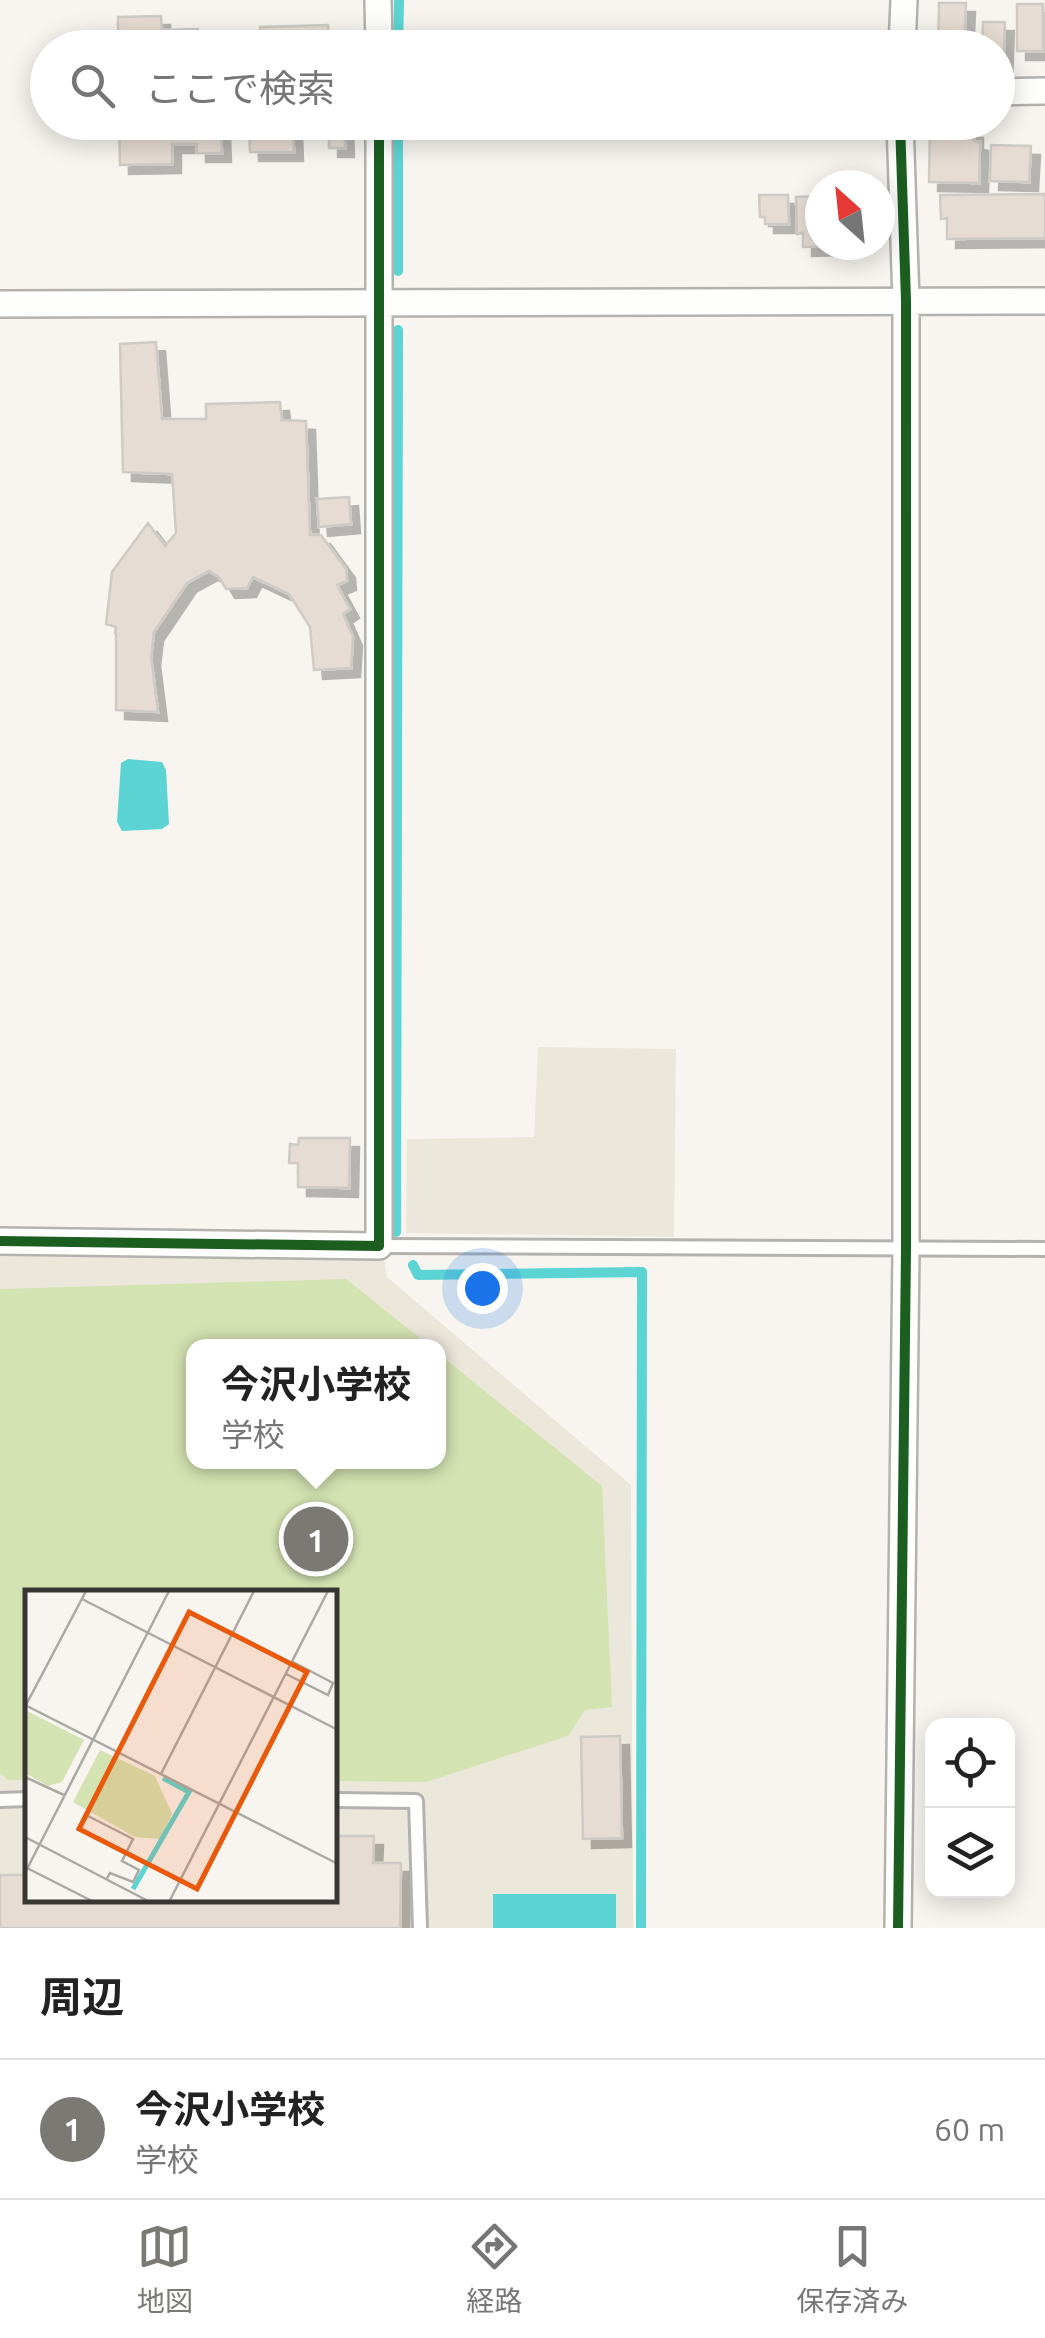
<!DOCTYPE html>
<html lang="ja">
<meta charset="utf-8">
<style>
body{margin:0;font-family:Ubuntu,"Noto Sans JP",sans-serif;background:#f6f6f6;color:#222}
.controls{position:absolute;right:30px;bottom:30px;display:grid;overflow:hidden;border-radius:20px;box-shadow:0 5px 25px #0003}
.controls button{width:90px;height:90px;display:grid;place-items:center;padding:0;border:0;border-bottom:2px solid #e0e0e0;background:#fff;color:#222;font:50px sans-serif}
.compass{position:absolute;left:805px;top:170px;width:90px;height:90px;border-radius:50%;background:#fff;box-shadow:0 5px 25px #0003;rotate:333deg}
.you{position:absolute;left:482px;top:1288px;width:35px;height:35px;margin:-25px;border:8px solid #fff;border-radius:50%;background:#1a73e8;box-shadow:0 0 0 15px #1a73e833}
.badge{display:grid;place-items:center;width:65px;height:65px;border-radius:50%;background:#7b7974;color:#fff;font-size:32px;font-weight:700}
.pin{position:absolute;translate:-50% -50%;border:5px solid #fff;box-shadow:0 2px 10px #0006}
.popup{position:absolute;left:186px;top:1339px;width:260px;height:130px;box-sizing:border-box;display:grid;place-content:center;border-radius:20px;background:#fff;filter:drop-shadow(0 2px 8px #0005);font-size:32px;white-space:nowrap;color:#767676}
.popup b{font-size:38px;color:#222}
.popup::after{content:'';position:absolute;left:50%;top:100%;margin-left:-20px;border:20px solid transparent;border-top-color:#fff}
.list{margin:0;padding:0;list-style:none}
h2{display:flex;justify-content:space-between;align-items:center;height:130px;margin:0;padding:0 40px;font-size:42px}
h2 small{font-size:32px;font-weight:400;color:#767676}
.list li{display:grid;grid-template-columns:65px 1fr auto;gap:30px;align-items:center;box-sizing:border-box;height:140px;padding:0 40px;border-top:2px solid #e0e0e0}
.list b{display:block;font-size:38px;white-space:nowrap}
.list p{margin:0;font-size:32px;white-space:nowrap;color:#767676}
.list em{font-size:32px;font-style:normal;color:#767676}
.icon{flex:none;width:55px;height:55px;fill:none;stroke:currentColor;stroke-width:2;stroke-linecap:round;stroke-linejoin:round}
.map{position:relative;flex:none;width:1045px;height:1928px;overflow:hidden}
.search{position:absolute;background:#fff;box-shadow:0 5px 25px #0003;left:30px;right:30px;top:30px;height:110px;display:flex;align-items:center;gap:25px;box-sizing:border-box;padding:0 35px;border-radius:55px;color:#767676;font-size:38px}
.sheet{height:270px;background:#fff}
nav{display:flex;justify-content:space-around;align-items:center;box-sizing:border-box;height:140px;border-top:2px solid #e0e0e0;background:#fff;font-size:28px;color:#767676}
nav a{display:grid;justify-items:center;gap:5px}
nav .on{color:#7b7974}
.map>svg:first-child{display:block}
</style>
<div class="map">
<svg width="1045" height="1928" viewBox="0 0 1045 1928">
<defs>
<filter id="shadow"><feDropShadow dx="9" dy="9" stdDeviation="0" flood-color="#0004"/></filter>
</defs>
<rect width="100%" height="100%" fill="#f8f5f0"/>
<path fill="#ece7db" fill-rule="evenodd" d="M538,1047L676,1049L674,1237L406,1233L407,1139L534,1137Z
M383,1253L387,1277L631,1485L633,1928H0V1256ZM194,1346H438V1462H194ZM28,1593H335V1900H28Z"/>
<path fill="#d4e3b2" d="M346,1279L430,1346H194V1462H438L439,1354L602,1486L612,1707L585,1710L568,1736L426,1782L335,1781V1593H28L27,1780H8L0,1773V1289Z"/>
<path fill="#5dd4d4" d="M128,759L162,762L166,770L169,824L162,829L122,831L117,822L121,763Z
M493,1894H616V1928H493Z"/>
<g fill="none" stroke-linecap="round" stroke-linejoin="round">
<path stroke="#5dd4d4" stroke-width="10" d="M398,48L399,0
M398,271V122
M396,1232L398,330
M413,1265L418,1275L642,1272L641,1928"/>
</g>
<path fill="#e6dcd3" stroke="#cecbc7" stroke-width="2.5" filter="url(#shadow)" d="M939,3H966L964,48H938Z
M1017,4H1043V51H1017Z
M161,16L162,30L198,29V40L261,39L260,27L328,25L329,45L343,48H118V17Z
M983,22H1005L1003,71H998V48H982Z
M119,122H344L345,148H329V126H293L294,152H250L249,129H221L222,153H197V144H172V164L120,165Z
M815,122H865L866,127L815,129Z
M930,122H966V129H974V141L980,142L979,183L929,182Z
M991,145L1031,146L1029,182L990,181Z
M1045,194V238L947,239V218L941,219L940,195Z
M759,195H788L789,224H765V217H760Z
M820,196V245L835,246L803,247V233L797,234L796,197Z
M156,342L162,419H206V404L280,402L282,420L306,421L310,535H321L346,569L347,581L337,585L350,609L343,614L353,637L351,668L314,670L310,627L289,594L253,577L247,588L226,589L219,577L209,571L187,583L154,632L151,657L158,712L116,710V627L106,624L112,572L148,523L165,546L176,533L172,474L123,472L120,344Z
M349,497L351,524L319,527L317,499Z
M299,1138H350L349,1188L298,1187V1163H289L290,1144L298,1145Z
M620,1736L622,1838L583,1839L581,1737Z
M335,1836H374L373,1863H401L400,1928H0V1875H28V1900H335Z"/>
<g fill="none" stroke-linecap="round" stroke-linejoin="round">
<defs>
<path id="service" d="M379,1246L1045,1249
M0,1800L28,1799
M335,1800L416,1801L420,1928"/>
<path id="minor" d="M378,0L379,48
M902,48L904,0
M998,92L1045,91
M0,304L1045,301
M0,1241L379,1246V122
M898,1928L906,1250V301L900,122"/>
</defs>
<use href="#service" stroke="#b4b2ae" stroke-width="18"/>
<use href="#minor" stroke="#b4b2ae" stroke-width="30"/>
<use href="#service" stroke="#fefefd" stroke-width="12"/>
<use href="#minor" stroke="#fefefd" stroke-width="25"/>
<defs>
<path id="cycleway" d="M0,1241L379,1246V122
M898,1928L906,1250V301L900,122"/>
</defs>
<use href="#cycleway" stroke="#fff" stroke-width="16"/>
<use href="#cycleway" stroke="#1b5e20" stroke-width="10"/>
</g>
<g transform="translate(25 1590)">
<rect width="312" height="312" fill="#f8f5f0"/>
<path d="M0,120L59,150L37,192L23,196L0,183ZM75,160L130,186L147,224L135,249L110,247L48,212Z" fill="#d4e3b2"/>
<path fill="none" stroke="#5dd4d4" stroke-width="5" d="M108,299L164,202L138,188"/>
<path fill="none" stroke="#aba9a4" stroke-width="2.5" d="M57,9L313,140M261,84L303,105L308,93L268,72M0,115L313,274M1,115L61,1M136,184L229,1M0,187L39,205M59,224L108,249L97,271L114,280L108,292L85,283L81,290M0,247L125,312M2,278L69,312M0,283L144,1M144,312L303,1"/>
<path fill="#e8590c" fill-opacity="0.15" stroke="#e8590c" stroke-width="5" d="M164,22L282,82L172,299L54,239Z"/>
<rect width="312" height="312" fill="none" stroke="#383632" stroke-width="5"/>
</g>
</svg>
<div class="controls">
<button><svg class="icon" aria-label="locate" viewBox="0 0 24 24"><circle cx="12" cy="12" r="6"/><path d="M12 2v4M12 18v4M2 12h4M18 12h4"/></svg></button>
<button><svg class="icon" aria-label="layers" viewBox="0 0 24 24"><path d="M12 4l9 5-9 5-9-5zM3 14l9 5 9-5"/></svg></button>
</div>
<svg class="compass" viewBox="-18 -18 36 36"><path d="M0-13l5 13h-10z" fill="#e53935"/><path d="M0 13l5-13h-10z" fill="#767676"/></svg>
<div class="you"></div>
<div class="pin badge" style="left:316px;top:1539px">1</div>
<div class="popup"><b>今沢小学校</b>学校</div>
<div class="search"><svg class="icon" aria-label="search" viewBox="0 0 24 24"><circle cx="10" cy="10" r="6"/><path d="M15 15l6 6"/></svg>ここで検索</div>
</div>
<section class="sheet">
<h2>周辺<small></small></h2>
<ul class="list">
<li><span class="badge">1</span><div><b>今沢小学校</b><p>学校</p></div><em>60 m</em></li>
</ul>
</section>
<nav>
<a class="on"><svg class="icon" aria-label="map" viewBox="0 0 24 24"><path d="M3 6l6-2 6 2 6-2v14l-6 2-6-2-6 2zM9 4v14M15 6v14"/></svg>地図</a>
<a><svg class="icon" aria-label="directions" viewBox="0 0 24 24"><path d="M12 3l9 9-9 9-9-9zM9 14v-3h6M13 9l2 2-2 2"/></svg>経路</a>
<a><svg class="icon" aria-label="saved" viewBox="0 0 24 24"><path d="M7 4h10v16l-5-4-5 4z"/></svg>保存済み</a>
</nav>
